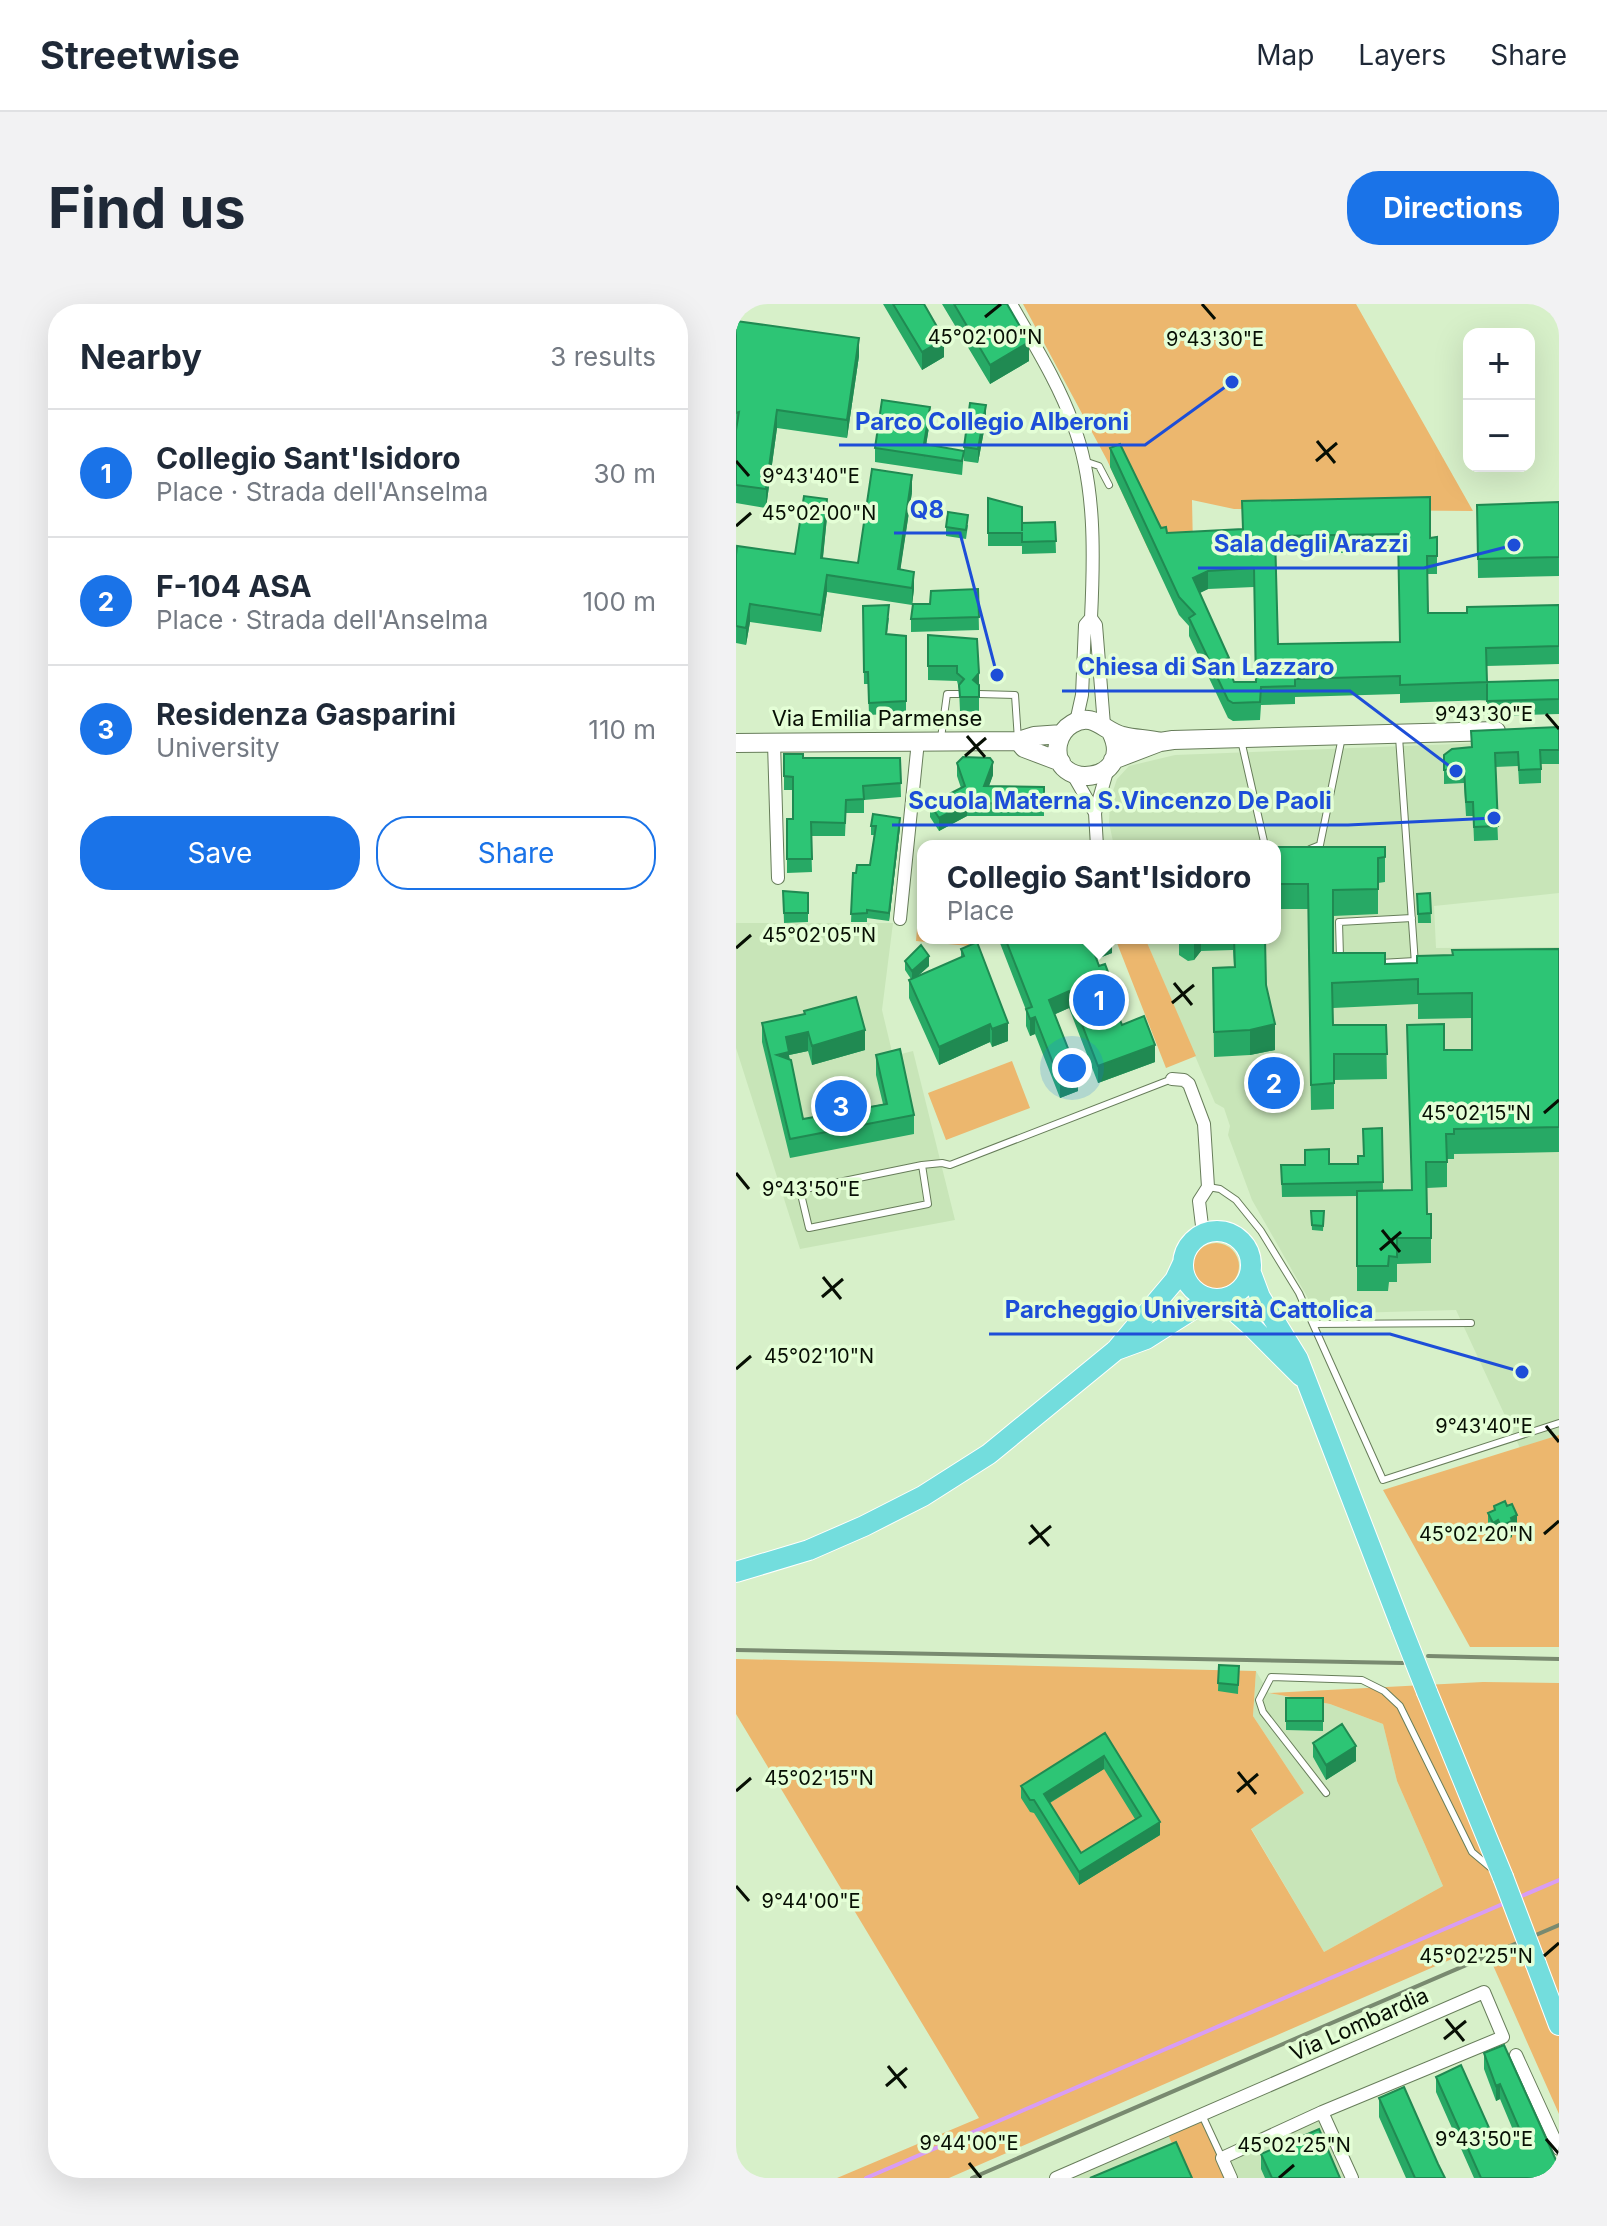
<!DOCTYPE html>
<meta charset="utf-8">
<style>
body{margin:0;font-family:Inter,sans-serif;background:#f2f2f3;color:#1f2937}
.controls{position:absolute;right:24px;top:24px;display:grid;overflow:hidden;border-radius:16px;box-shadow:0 8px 32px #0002}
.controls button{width:72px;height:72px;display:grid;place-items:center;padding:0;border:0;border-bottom:2px solid #e0e1e3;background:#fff;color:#1f2937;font:40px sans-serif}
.you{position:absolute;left:336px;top:764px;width:28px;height:28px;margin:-20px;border:6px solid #fff;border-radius:50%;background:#1a73e8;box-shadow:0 0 0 12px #1a73e833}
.badge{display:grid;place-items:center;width:52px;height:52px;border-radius:50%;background:#1a73e8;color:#fff;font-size:26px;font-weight:700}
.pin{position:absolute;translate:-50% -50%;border:4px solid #fff;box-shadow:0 2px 8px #0006}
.popup{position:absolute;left:181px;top:536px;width:364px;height:104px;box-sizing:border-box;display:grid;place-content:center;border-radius:16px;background:#fff;filter:drop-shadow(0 2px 6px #0005);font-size:26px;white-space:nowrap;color:#747a83}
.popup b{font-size:30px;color:#1f2937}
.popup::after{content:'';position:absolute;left:50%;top:100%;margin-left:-16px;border:16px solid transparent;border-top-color:#fff}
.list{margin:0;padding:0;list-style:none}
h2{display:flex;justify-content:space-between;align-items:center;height:104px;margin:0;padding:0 32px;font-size:34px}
h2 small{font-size:26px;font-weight:400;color:#747a83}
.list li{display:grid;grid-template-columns:52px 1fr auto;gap:24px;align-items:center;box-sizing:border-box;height:128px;padding:0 32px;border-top:2px solid #e0e1e3}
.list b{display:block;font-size:30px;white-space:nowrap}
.list p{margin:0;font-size:26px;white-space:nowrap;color:#747a83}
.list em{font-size:26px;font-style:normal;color:#747a83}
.actions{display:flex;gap:16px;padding:24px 32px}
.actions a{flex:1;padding:18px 0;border:2px solid #1a73e8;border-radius:32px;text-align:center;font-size:28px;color:#1a73e8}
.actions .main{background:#1a73e8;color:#fff}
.map{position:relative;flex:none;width:823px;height:1874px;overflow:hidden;border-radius:32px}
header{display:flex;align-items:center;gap:48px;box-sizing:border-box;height:112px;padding:0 40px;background:#fff;border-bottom:2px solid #e0e1e3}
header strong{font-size:38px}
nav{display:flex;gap:44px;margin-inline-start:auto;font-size:28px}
.intro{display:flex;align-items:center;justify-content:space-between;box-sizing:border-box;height:192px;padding:0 48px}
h1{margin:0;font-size:56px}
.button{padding:20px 36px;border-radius:32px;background:#1a73e8;color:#fff;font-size:28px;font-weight:700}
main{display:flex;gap:48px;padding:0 48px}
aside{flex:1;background:#fff;border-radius:32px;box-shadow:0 8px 32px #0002}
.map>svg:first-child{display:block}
</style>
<header>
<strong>Streetwise</strong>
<nav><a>Map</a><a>Layers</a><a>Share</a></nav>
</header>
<div class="intro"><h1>Find us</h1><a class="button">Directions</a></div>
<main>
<aside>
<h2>Nearby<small>3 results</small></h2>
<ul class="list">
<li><span class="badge">1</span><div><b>Collegio Sant'Isidoro</b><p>Place · Strada dell'Anselma</p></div><em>30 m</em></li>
<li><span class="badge">2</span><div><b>F-104 ASA</b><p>Place · Strada dell'Anselma</p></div><em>100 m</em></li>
<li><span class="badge">3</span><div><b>Residenza Gasparini</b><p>University</p></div><em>110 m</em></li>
</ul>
<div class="actions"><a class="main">Save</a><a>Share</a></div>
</aside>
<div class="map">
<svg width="823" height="1874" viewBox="0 0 823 1874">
<rect width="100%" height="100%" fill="#d7f0c9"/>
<path fill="#c8e5b8" d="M823,436V589L698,602L700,644L823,643V1131L784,1144L720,1006L581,1010L516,896L492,831L494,822L488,804L479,799L409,634H539V542H378L373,519L374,496L381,475L393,462L439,451Z
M0,619H157L146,706L157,752L177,747L219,916L64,945L0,744Z
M520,1367L533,1389L594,1400L647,1420L661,1477L707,1582L588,1648L515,1524L568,1489L517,1412Z
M584,1812L613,1874H495L487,1856Z
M430,1826L451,1874H317Z"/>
<path fill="#ecb76e" d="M287,0H620L737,207L498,205L456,196L457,244L414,249L371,156Z
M187,547V634H234L233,642L180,637Z
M379,634H409L460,752L430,764Z
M276,757L294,804L210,836L192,789Z
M457 962a23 23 0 1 1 46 0a23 23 0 1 1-46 0Z
M823,1131V1343H734L647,1186Z
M0,1355L520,1367L517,1412L568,1489L515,1525L588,1648L707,1582L661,1477L647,1420L594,1400L533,1389L747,1378L823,1379V1810L748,1641L213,1874H101L243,1814L0,1410Z
M466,1811L495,1874H451L430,1826Z"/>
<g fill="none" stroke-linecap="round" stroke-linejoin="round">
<path stroke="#d89df4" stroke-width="4" d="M781,1594L823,1576
M130,1874L769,1599"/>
<defs>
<path id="lane" d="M348,157L363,162L373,181
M243,390L279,391L282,436
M663,433L679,660H684
M205,434L211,390H222
M505,436L529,542
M574,545L584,541L606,433
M604,653L603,618L676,614
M644,659L679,657
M186,861L192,900L73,924L64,886L186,861L206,859L214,861L436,775
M472,883L484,885L500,896L525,927L563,989L647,1176L823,1119
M577,1020L735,1019
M590,1489L527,1408L523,1396L535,1373L626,1376L648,1387L664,1402L736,1548L755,1564
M466,1811L486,1854"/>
<path id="street" d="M275,0C297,39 322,78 337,120C360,179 358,252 355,314L360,321L368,421
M340,418L346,391L349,321L355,314
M38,439L42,574
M336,469L359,509
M361,542L359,509L372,464
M164,615L182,437
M436,775L448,776L453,780L468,820L472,883L463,897L467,930
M780,1751L823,1845
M586,1808L616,1874
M320,1874L748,1688L767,1733L586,1808L486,1854L495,1874"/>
<path id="secondary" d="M375,428C401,479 314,489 322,440C324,431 329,424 336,420C358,407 368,428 387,432C399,435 411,435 424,438
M282,437L288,444L325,458
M0,439L282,437L298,432L326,430
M377,456L424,438L437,436L760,427"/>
<path id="primary" d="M447 961a34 34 0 1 1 68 0a34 34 0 1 1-68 0Z
M515,969L524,993L562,1055L665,1322
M487,997L514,1021L565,1072
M380,1046L410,1035L473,995
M0,1268L73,1246L128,1222L187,1192L253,1150L380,1046L439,976L447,959
M691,1388L767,1573
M800,1660L823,1721"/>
</defs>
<use href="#lane" stroke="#677d5a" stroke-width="8"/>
<use href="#street" stroke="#677d5a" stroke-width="14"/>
<use href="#secondary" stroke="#677d5a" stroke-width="20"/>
<use href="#primary" stroke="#fff" stroke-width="22"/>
<use href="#lane" stroke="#fff" stroke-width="6"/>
<use href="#street" stroke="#fff" stroke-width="12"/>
<use href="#secondary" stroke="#fff" stroke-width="18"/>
<use href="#primary" stroke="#73dddd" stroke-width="20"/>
<path stroke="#798a70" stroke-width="4" d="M0,1346L667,1359
M692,1352L823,1355
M236,1874L823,1621"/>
<defs>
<path id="primary-bridge" d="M665,1322L691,1388
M767,1573L800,1660"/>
</defs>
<use href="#primary-bridge" stroke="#fff" stroke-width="22" stroke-linecap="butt"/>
<use href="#primary-bridge" stroke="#73dddd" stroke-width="20"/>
</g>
<path fill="#27a965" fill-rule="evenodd" d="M147,0H188L208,53L186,66Z
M206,0H271L293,57L254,80Z
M0,17L123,52L111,134L41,124L30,204L0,199Z
M250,116L242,159L228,157V143Z
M194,117L190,141L228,147L226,171L139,158V144Z
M374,144L425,224L431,229L507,225L506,197L694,234L701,233V270H691L692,309H731L823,301V360L750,362L751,396L664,399V390L559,393V400L525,401L524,416L497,417L492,414L453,332V322L443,311L374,163ZM662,248L664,338L542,340L540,250ZM518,283L519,378H498L464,289L472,285Z
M176,188L164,266L178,285L176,301L91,288L85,328L14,318L10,341L0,339V251L59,250L91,213L87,254L122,259Z
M252,194L286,227L319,218L320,249L286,250V242H252Z
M823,198V272L742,274L741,201Z
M232,221L230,235L210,232V223Z
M242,285L243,326L175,328V315L194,300Z
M127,302L153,314L151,330L170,332V409L133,411L132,380H128Z
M192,331L243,369V408L224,407L223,385L221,377L192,376Z
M823,376V410L751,412V378Z
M823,423V460H805V479L783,480L782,462L759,463L762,536L738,537L737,512H730L728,479L708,480V451L735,443Z
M48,450L67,454H164L165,493L128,496V509H110L109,532H75L76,568L51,569V515H57V486H48Z
M221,459L257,471L253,482L308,483V512H231L203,527L194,513V500L225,484L221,472Z
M135,522L164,523L153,617L131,614V618H115L117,569H120L134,561L138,531H135Z
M539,543H649V578L642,579V610L597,612V649L649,660L681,659L717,651L823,645V848L718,850V855H711V883L691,884V910H695V959L661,960V978H653L652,987H621V892L546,893L545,861L622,860L646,824L647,887L676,886L671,721L708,746H736V714L682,715V700L597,704V721H650L651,775L598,776V805L575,806L572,605H539Z
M47,587L72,589V618L48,619Z
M694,589L695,619H682L681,590Z
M262,634H376V649L361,655L386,721L419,758L362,779L333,704L319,710L342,787L324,794L299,730L294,732L290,722V706Z
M443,634H529L530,681L539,746L514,751L478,753L477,664L498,663L497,646L465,647L458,656L452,657L443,651Z
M225,645L272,737L256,743L254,738L203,761L173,694V676L175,675L169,666V657L193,662L181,673L225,653Z
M68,707L129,746L76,761L72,747L53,751L67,815L147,800L140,771V751L178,811V830L54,854L26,738V719L68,711Z
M575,907H588L587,927L576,926Z
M758,1202L781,1226L776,1229V1233L765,1238L762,1232L757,1234L752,1224V1209L758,1206Z
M483,1361L503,1362L502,1390L482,1387Z
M550,1394H587V1427L550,1426Z
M369,1429L424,1531L343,1581L298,1509L294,1508L285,1494V1482ZM368,1465L399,1515L345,1549L314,1499Z
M577,1439L620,1457L590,1476L577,1453Z
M748,1749L823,1874H738L700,1788V1773L758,1835L777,1826L764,1795L760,1797L748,1765Z
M643,1794L702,1860L709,1874H670L643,1813Z
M525,1850L604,1874H529L525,1865Z"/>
<path fill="#208a52" d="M123,34V52L111,134V116Z
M208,35V53L186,66V48Z
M293,38V57L254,80V61Z
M250,101V116L242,159V145Z
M194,103V117L188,154V140Z
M41,106V124L30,204V185Z
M176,171V188L162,282V265Z
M91,195V213L85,271V254Z
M472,267V285L457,292V274Z
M178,268V285L176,301V284Z
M91,271V288L85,328V311Z
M14,300V318L10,341V324Z
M243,369V384L237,376Z
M257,458V471L248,495V482Z
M231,499V512L203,527V514Z
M164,514V523L153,617V609Z
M371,634H376V649L355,657V640Z
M458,634H465V647L458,656Z
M193,652V662L176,677V667Z
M333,687V704L313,713V696Z
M383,697V713L377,699Z
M299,713V730L294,732V715Z
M272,719V737L256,743V725Z
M254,720V738L203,761V743Z
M539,720V746L514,751V726Z
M129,726V746L76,761V742Z
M72,728V747L53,751V767L41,751L50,733Z
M419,741V758L362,779V762Z
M342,770V787L324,794V777Z
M781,1211V1226L776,1229V1233L765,1238V1222L775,1214Z
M762,1216V1232L757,1234V1219Z
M620,1442V1457L590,1476V1461Z
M368,1452V1465L308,1502V1490Z
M424,1518V1531L343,1581V1568Z
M764,1780V1795L760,1797V1782Z"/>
<path fill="#2dc575" stroke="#208a52" stroke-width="2" fill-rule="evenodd" d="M157,0H188L208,35L186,48Z
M218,0H271L293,38L254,61Z
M0,17L123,34L111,116L41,106L30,185L0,181V126L3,108L0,109Z
M146,96L194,103L188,140L228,147L226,157L139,144Z
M234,99L250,101L242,145L228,143Z
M384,140L425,224L430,223L431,229L507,225L506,197L694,193V234L701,233V252H691L692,309H731V303L823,301V342L750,344L751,378L664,381V372L559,375V382L525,383L524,398L497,399L492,396L453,314L459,310L443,293L374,144ZM662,230L664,338L542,340L539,232ZM518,264L520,378H498L490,355L493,354L457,274L472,267Z
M136,165L176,171L162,265L178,268L176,284L91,271L85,311L14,300L10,324L0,322V251L1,242L59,250L68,192L91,195L85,254L122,259Z
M252,194L286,203V227V219L319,218L320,237L286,238V229H252Z
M823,198V253L742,255L741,201Z
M212,208L232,211L230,226L210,223Z
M242,285L243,313L175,315L177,300H194L195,287Z
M153,301L150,330L170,332V397L133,399L132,368H128L127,302Z
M192,331L241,335L243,369L237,376L243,381V393H224L223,381L228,375L221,369V362H192Z
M823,376V395L751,397V378Z
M823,423V446H804L805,465L783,466L782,448L759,449L762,522L738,523L737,498H730L728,465L708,466V451L716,445L736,443L735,427Z
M48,450H67V454H164L165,479L127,482L128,495L110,496L109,519L75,518L76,555H51V515H57V473L48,472Z
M227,453L254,454L257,458L248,482L308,483V500L231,499L203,514L194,500L229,482L221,459Z
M137,510L164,514L153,609L131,606V609L115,610L117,569H120L121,561H134L140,522H135Z
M539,543H649V553L642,554V585L597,586V649H649V660L681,659V652L717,651L716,646L823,645V823L718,825V830H710L711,858H690L691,910H695V934H661V953L653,952L652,962H621V887L676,886L671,721L708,720V746H736V689L682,690V675L596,679L597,721H650L651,750H598V779L575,781L572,580H539Z
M47,587L72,589V609H48Z
M694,589L695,609L682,610L681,590Z
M269,634H371L355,640L363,662L369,660L383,697L377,699L386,721L408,712L419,741L362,762L333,687L313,696L342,770L324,777L299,713L294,715L290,705L296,703Z
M498,634H529L530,681L539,720L514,726L478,728L477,664L499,663Z
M241,638L272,719L256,725L254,720L203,743L173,676L228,652L225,645Z
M185,641L193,652L176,667L169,657Z
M120,693L129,726L76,742L72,728L50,733L53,748L41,751L55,756L67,815L151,800L140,751L164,745L178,811L54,835L26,719L69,710L68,707Z
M646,824L647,878L546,880L545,861H569V846L593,845V860H622V852H628L627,825Z
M575,907H588L587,922L576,921Z
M769,1197L771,1202L776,1200L781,1211L775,1214L776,1217L765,1222L762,1216L757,1219L752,1209L759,1206L758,1202Z
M483,1361L503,1362L502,1381L482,1379Z
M550,1394H587V1417H550Z
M606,1420L620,1442L590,1461L577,1439Z
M369,1429L424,1518L343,1568L298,1496H294L285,1482ZM368,1452L405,1512L345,1549L308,1490Z
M768,1741L823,1863V1874H745L700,1773L725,1761L758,1835L783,1824L764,1780L760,1782L748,1749Z
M668,1783L702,1860L709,1874H679L643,1794Z
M583,1825L604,1874H536L525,1850Z
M440,1838L456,1874H354Z"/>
<path fill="none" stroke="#070f04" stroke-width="3" d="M466,0L479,15M249,13L265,0M581,137L599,159M0,157L13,172M580,157L601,139M0,222L15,209M810,410L823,425M231,432L249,453M229,452L250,434M0,644L15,631M438,679L456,701M436,699L458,681M808,809L823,796M0,869L13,885M646,926L664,948M644,946L665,928M87,973L105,995M86,993L107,975M0,1065L15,1052M810,1122L823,1138M295,1221L313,1242M808,1230L823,1217M293,1240L315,1222M502,1468L520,1490M0,1487L15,1474M501,1488L522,1470M0,1582L13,1597M808,1652L823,1639M710,1715L728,1737M708,1735L730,1717M152,1762L170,1784M150,1782L171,1764M810,1835L823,1850M233,1859L245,1874M543,1874L558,1861"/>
<g text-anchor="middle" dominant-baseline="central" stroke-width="7" stroke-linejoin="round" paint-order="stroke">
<g font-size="22" fill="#070f04" stroke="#e4fed6">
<text x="141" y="414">Via Emilia Parmense</text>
<text transform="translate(623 1720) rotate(-24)">Via Lombardia</text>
</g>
</g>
<g font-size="20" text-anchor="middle" fill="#070f04" stroke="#e4fed6" stroke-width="7" stroke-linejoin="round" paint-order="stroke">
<text x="249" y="40">45°02'00"N</text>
<text x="479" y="42">9°43'30"E</text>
<text x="75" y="179">9°43'40"E</text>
<text x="83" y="216">45°02'00"N</text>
<text x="748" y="417">9°43'30"E</text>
<text x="83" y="638">45°02'05"N</text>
<text x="740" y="816">45°02'15"N</text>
<text x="75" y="892">9°43'50"E</text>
<text x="83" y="1059">45°02'10"N</text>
<text x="748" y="1129">9°43'40"E</text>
<text x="740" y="1237">45°02'20"N</text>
<text x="83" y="1481">45°02'15"N</text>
<text x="75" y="1604">9°44'00"E</text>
<text x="740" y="1659">45°02'25"N</text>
<text x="748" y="1842">9°43'50"E</text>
<text x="233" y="1846">9°44'00"E</text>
<text x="558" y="1848">45°02'25"N</text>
</g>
<path fill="none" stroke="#1d4ed8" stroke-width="3" d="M496 78L409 141H103M261 371L224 229H158M778 241L688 264H462M720 467L614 387H326M758 514L612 521H156M786 1068L654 1030H253"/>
<g fill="#1d4ed8" stroke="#e4fed6" stroke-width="3">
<circle cx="496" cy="78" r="8"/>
<circle cx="261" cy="371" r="8"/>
<circle cx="778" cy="241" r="8"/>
<circle cx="720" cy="467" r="8"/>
<circle cx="758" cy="514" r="8"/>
<circle cx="786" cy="1068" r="8"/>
</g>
<g font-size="24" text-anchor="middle" font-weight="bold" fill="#1d4ed8" stroke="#e4fed6" stroke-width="7" stroke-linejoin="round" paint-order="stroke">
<text x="256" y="126">Parco Collegio Alberoni</text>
<text x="191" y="214">Q8</text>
<text x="575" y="248">Sala degli Arazzi</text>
<text x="470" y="371">Chiesa di San Lazzaro</text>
<text x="384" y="505">Scuola Materna S.Vincenzo De Paoli</text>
<text x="453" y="1014">Parcheggio Università Cattolica</text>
</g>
</svg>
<div class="controls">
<button>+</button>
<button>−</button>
</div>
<div class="you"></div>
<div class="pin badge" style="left:363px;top:696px">1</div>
<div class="popup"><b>Collegio Sant'Isidoro</b>Place</div>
<div class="pin badge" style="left:538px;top:779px">2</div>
<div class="pin badge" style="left:105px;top:802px">3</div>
</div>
</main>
